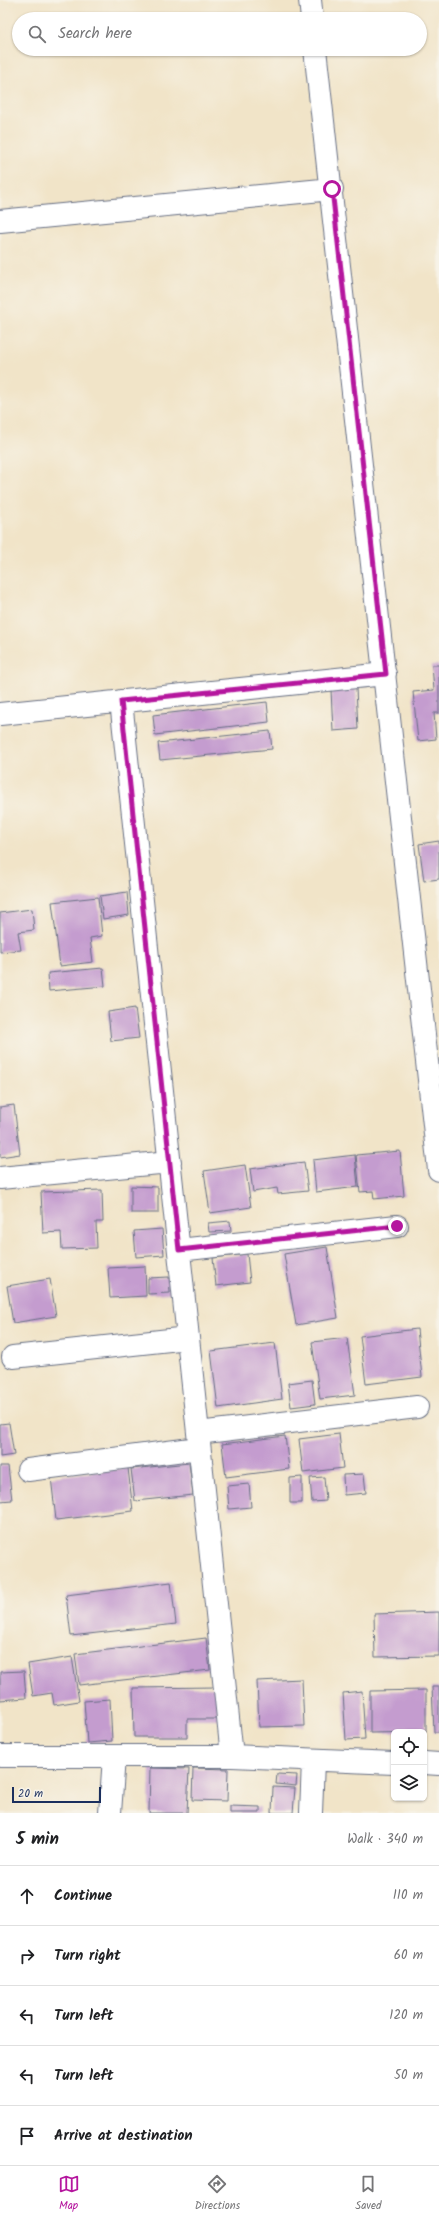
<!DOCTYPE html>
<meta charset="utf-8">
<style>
body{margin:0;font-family:Kalam,sans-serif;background:#f2f2f2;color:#202124}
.controls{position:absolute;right:12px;bottom:12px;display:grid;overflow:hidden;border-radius:6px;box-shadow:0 1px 3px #0004}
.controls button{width:36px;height:36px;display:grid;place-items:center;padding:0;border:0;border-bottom:1px solid #e0e0e0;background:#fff;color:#202124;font:20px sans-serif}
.scale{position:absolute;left:12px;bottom:10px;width:89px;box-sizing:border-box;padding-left:4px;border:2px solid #1b2f5e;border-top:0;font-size:11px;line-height:14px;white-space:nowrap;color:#1b2f5e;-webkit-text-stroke:3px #f7f3e8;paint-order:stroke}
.stop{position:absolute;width:12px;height:12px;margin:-9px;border:3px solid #b5179e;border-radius:50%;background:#fff}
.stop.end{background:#b5179e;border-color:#fff;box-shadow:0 1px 4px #0008}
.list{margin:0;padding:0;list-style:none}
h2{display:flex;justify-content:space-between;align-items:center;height:52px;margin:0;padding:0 16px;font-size:17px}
h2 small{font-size:13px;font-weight:400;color:#757577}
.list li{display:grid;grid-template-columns:26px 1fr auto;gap:12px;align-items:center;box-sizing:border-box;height:60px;padding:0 16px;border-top:1px solid #e0e0e0}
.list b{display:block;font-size:15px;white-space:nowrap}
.list em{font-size:13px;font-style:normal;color:#757577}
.icon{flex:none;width:22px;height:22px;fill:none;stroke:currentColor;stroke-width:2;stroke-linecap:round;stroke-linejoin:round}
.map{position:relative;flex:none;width:439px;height:1813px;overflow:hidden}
.search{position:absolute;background:#fff;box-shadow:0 1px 3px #0004;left:12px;right:12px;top:12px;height:44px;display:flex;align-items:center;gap:10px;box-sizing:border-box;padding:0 14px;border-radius:22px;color:#757577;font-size:15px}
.sheet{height:352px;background:#fff}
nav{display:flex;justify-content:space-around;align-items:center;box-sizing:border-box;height:56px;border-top:1px solid #e0e0e0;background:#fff;font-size:11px;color:#757577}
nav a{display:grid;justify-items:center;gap:2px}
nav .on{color:#b5179e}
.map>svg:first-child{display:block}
</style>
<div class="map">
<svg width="439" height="1813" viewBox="0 0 439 1813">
<rect width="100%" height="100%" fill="#f7f3e8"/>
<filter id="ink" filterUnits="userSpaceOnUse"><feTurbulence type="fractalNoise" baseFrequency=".025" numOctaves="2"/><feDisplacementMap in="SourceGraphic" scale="8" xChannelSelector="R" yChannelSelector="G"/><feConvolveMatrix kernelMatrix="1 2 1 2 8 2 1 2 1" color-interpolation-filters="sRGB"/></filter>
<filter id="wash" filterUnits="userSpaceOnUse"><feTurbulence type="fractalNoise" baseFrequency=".012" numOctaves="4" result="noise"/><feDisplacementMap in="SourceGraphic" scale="16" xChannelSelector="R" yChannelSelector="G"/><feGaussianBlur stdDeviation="0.9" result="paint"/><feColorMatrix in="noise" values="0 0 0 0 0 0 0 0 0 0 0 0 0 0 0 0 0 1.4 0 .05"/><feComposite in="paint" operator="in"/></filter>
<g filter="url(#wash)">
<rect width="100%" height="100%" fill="#f1e4c8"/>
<g id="blocks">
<path fill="#c49ccf" d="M432,665H439V713H434L436,739L418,741L413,692L434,690Z
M356,688L358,729L333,731L331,690Z
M267,702L269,722L155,735L153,715Z
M270,731L272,749L160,760L158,743Z
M439,841V879L424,881L419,844Z
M127,892L129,915L103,919L100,896Z
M98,897L102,936L90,938L93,962L60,966L52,902Z
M32,909L34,930L18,932L21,950L0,952V913Z
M103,968L105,986L49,991L48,973Z
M135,1008L139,1038L111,1041L108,1012Z
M14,1105L20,1154L0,1157V1107Z
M400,1151L404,1196L374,1199L373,1191L360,1192L356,1155Z
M355,1155L358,1187L316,1192L313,1160Z
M304,1162L308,1191L278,1194L277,1188L253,1192L250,1169Z
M245,1165L251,1207L210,1213L204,1171Z
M131,1186L158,1187V1213H131Z
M102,1190L103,1222H96L97,1248L62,1249L61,1232L43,1233L41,1192Z
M230,1221L231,1231L209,1232L208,1223Z
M162,1229L164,1255L136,1257L134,1231Z
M327,1247L338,1318L296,1325L284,1254Z
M247,1254L250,1282L216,1286L213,1258Z
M145,1266L146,1296L110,1298L108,1268Z
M169,1277L170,1293L148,1294V1278Z
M50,1279L56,1316L13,1323L7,1286Z
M417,1329L422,1377L366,1384L360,1336Z
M347,1338L355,1395L320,1399L312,1342Z
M275,1343L282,1399L218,1408L211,1351Z
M312,1380L315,1404L291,1407L288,1383Z
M9,1423L14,1455L0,1457V1424Z
M339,1434L343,1468L303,1473L299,1439Z
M285,1436L289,1469L226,1477L222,1444Z
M189,1463L193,1495L135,1501L131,1469Z
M0,1466H8L12,1500L0,1501Z
M128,1468L133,1511L56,1520L51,1477Z
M364,1474L366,1493L344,1495L343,1475Z
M302,1477V1503H290V1478Z
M324,1477L326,1501L312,1502L310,1478Z
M249,1484L251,1507L229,1509L227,1486Z
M171,1582L176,1624L71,1636L66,1595Z
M439,1612V1656L375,1657L374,1614Z
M206,1638L210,1670L79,1685L75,1654Z
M72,1657L79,1701L54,1705L52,1693L33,1696L28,1664Z
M24,1671L26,1698L0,1700V1672Z
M302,1679L304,1726L259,1727L257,1681Z
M217,1687L218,1719H187V1737H134L133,1688Z
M432,1687H439V1732H434Z
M426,1690V1732L370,1733V1691Z
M362,1691L365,1739L346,1740L343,1693Z
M110,1699L112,1741L87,1743L84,1701Z
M150,1768L189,1769L187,1813H149Z
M193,1768L228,1769L227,1801L192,1800Z
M277,1774L297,1775L296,1786L276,1784Z
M273,1787L295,1788L293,1813H272Z
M230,1806L260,1807V1813H230Z"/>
</g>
</g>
<g filter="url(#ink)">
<use href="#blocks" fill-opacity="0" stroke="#666e83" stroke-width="1"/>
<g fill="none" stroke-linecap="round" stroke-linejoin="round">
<defs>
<path id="street" d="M310,0L312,19
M315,49L439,1170
M0,221L332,189
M121,701L232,1756
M0,714L385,674
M0,1178L170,1162
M179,1250L397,1226
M13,1357L188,1338
M198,1433L417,1407
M28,1470L199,1448
M0,1756H232L394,1763
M424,1763L439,1764
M110,1813L114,1757
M311,1813L313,1761"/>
</defs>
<use href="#street" stroke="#666e83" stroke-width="24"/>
<use href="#street" stroke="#fff" stroke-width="22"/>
</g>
</g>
<g fill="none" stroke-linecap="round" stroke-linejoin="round" filter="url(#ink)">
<path stroke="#b5179e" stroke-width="5" d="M332,189L386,674L121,701L179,1250L397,1226"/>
</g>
</svg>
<div class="controls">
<button><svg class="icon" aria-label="locate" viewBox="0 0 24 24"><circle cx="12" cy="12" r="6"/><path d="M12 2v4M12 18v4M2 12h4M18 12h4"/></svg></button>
<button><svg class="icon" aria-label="layers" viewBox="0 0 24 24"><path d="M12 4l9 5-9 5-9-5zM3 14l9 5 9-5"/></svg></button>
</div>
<div class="scale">20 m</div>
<div class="stop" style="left:332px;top:189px"></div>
<div class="stop end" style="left:397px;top:1226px"></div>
<div class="search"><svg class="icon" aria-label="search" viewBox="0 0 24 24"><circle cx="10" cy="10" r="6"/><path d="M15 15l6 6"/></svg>Search here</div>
</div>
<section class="sheet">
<h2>5 min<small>Walk · 340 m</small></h2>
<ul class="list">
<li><svg class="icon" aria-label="ahead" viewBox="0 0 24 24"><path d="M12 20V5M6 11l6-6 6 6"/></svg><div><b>Continue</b></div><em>110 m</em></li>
<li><svg class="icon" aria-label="right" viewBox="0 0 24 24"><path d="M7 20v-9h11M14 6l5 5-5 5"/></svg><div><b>Turn right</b></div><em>60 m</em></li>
<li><svg class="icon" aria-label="left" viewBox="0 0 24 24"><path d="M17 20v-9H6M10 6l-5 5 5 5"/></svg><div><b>Turn left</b></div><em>120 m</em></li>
<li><svg class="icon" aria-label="left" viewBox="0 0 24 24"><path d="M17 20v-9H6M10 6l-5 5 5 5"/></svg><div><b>Turn left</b></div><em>50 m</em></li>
<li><svg class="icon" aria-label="arrive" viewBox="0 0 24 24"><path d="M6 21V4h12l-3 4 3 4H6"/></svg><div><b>Arrive at destination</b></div></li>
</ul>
</section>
<nav>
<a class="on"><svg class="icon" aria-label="map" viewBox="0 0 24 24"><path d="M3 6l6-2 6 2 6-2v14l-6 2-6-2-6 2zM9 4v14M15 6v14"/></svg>Map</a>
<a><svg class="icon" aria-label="directions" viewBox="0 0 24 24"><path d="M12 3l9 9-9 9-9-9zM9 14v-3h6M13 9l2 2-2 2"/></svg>Directions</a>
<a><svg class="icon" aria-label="saved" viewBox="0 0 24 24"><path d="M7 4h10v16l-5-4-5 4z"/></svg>Saved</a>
</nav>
